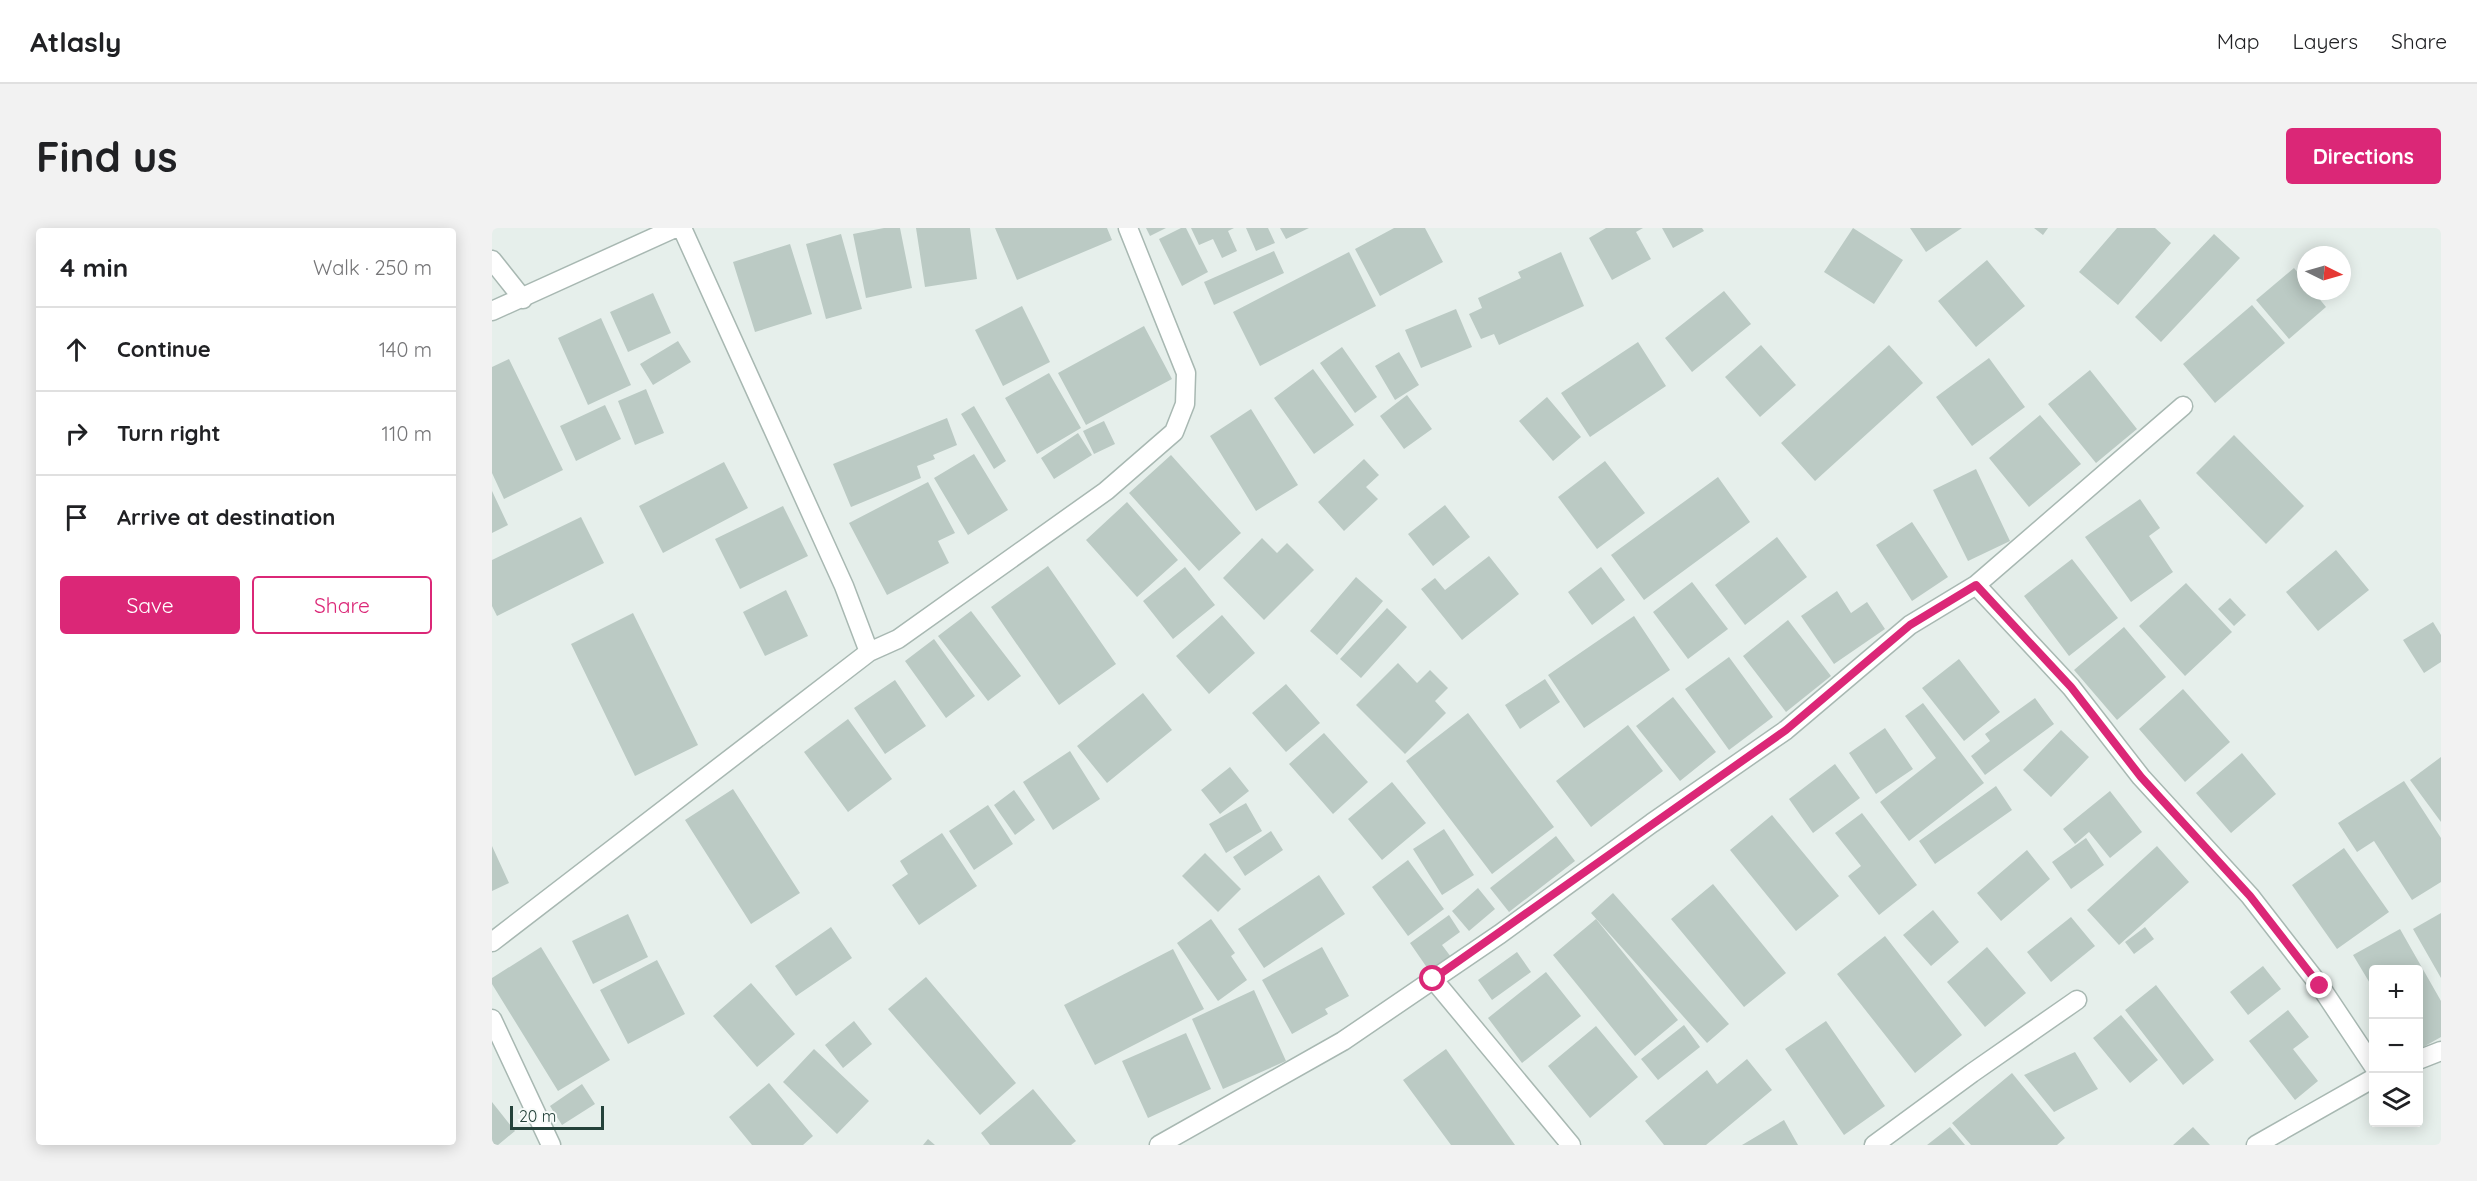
<!DOCTYPE html>
<meta charset="utf-8">
<style>
body{margin:0;font-family:Quicksand,sans-serif;background:#f2f2f2;color:#202124}
.controls{position:absolute;right:18px;bottom:18px;display:grid;overflow:hidden;border-radius:6px;box-shadow:0 3px 15px #0003}
.controls button{width:54px;height:54px;display:grid;place-items:center;padding:0;border:0;border-bottom:2px solid #e0e0e0;background:#fff;color:#202124;font:30px sans-serif}
.compass{position:absolute;left:1805px;top:18px;width:54px;height:54px;border-radius:50%;background:#fff;box-shadow:0 3px 15px #0003;rotate:95deg}
.scale{position:absolute;left:18px;bottom:15px;width:94px;box-sizing:border-box;padding-left:6px;border:3px solid #24423a;border-top:0;font-size:16px;line-height:21px;white-space:nowrap;color:#24423a;-webkit-text-stroke:4px #f7fbf9;paint-order:stroke}
.stop{position:absolute;width:18px;height:18px;margin:-14px;border:4px solid #db2777;border-radius:50%;background:#fff}
.stop.end{background:#db2777;border-color:#fff;box-shadow:0 2px 6px #0008}
.list{margin:0;padding:0;list-style:none}
h2{display:flex;justify-content:space-between;align-items:center;height:78px;margin:0;padding:0 24px;font-size:26px}
h2 small{font-size:20px;font-weight:400;color:#757577}
.list li{display:grid;grid-template-columns:39px 1fr auto;gap:18px;align-items:center;box-sizing:border-box;height:84px;padding:0 24px;border-top:2px solid #e0e0e0}
.list b{display:block;font-size:22px;white-space:nowrap}
.list em{font-size:20px;font-style:normal;color:#757577}
.actions{display:flex;gap:12px;padding:18px 24px}
.actions a{flex:1;padding:14px 0;border:2px solid #db2777;border-radius:6px;text-align:center;font-size:21px;color:#db2777}
.actions .main{background:#db2777;color:#fff}
.icon{flex:none;width:33px;height:33px;fill:none;stroke:currentColor;stroke-width:2;stroke-linecap:round;stroke-linejoin:round}
.map{position:relative;flex:none;width:1949px;height:917px;overflow:hidden;border-radius:6px}
header{display:flex;align-items:center;gap:36px;box-sizing:border-box;height:84px;padding:0 30px;background:#fff;border-bottom:2px solid #e0e0e0}
header strong{font-size:28px}
nav{display:flex;gap:33px;margin-inline-start:auto;font-size:21px}
.intro{display:flex;align-items:center;justify-content:space-between;box-sizing:border-box;height:144px;padding:0 36px}
h1{margin:0;font-size:42px}
.button{padding:15px 27px;border-radius:6px;background:#db2777;color:#fff;font-size:21px;font-weight:700}
main{display:flex;gap:36px;padding:0 36px}
aside{flex:1;background:#fff;border-radius:6px;box-shadow:0 3px 15px #0003}
.map>svg:first-child{display:block}
</style>
<header>
<strong>Atlasly</strong>
<nav><a>Map</a><a>Layers</a><a>Share</a></nav>
</header>
<div class="intro"><h1>Find us</h1><a class="button">Directions</a></div>
<main>
<aside>
<h2>4 min<small>Walk · 250 m</small></h2>
<ul class="list">
<li><svg class="icon" aria-label="ahead" viewBox="0 0 24 24"><path d="M12 20V5M6 11l6-6 6 6"/></svg><div><b>Continue</b></div><em>140 m</em></li>
<li><svg class="icon" aria-label="right" viewBox="0 0 24 24"><path d="M7 20v-9h11M14 6l5 5-5 5"/></svg><div><b>Turn right</b></div><em>110 m</em></li>
<li><svg class="icon" aria-label="arrive" viewBox="0 0 24 24"><path d="M6 21V4h12l-3 4 3 4H6"/></svg><div><b>Arrive at destination</b></div></li>
</ul>
<div class="actions"><a class="main">Save</a><a>Share</a></div>
</aside>
<div class="map">
<svg width="1949" height="917" viewBox="0 0 1949 917">
<rect width="100%" height="100%" fill="#e6efeb"/>
<path fill="#bbcac4" d="M392,0H408L420,60L374,70L361,6Z
M424,0H478L485,51L433,59Z
M503,0H615L620,12L525,52Z
M654,0H674L658,8Z
M689,0H694L716,44L690,58L667,11Z
M699,0H742L736,3L745,23L730,30L721,11L707,17Z
M754,0H776L783,15L764,23Z
M788,0H817L794,11Z
M902,0H933L951,34L888,68L863,21Z
M1114,0H1151L1144,4L1159,31L1120,52L1097,10Z
M1170,0H1210L1212,3L1181,20Z
M1361,0L1411,32L1382,76L1332,44Z
M1418,0H1470L1434,24Z
M1542,0H1556L1551,7Z
M1625,0H1663L1679,15L1626,77L1587,44Z
M349,6L370,81L334,91L314,16Z
M1722,6L1748,30L1669,114L1643,89Z
M298,16L320,86L263,104L241,34Z
M782,23L792,45L722,77L712,54Z
M857,24L884,78L768,138L741,84Z
M1069,24L1092,78L1007,117L1002,106L989,111L977,86L990,80L986,70L1029,50L1026,44Z
M1495,32L1533,78L1484,119L1446,73Z
M1802,40L1814,55V63H1821L1834,79L1797,111L1764,72Z
M1232,63L1259,96L1200,144L1173,110Z
M161,65L179,105L136,124L118,84Z
M1760,77L1793,115L1723,175L1691,136Z
M530,78L558,134L511,158L483,102Z
M964,81L980,119L929,140L913,102Z
M109,90L139,157L96,177L66,110Z
M652,98L680,151L594,197L566,145Z
M186,113L199,134L161,157L148,136Z
M1146,114L1174,158L1098,209L1069,165Z
M1269,117L1304,157L1268,189L1233,149Z
M1397,117L1431,155L1323,253L1289,215Z
M850,119L885,169L863,185L828,135Z
M907,124L927,157L903,172L883,138Z
M1497,130L1533,179L1480,218L1444,169Z
M17,131L71,242L12,271L0,245V139Z
M821,141L862,197L822,226L782,170Z
M1598,142L1645,201L1604,235L1556,176Z
M557,145L589,200L545,226L513,170Z
M154,161L172,205L143,217L126,173Z
M915,167L940,201L912,221L888,188Z
M1055,169L1089,209L1061,233L1027,193Z
M113,177L129,211L84,233L68,198Z
M482,178L514,233L502,241L469,186Z
M759,181L806,257L764,283L718,208Z
M1548,187L1589,236L1537,279L1497,230Z
M455,190L465,217L441,227L443,231L425,238L429,250L359,279L341,236Z
M612,193L623,216L602,226L591,203Z
M586,205L600,227L562,251L549,230Z
M1742,207L1812,278L1774,316L1704,245Z
M482,226L516,282L476,307L442,250Z
M679,227L749,305L707,343L637,265Z
M872,231L887,247L874,259L886,271L852,303L826,274Z
M1113,233L1153,285L1105,321L1066,269Z
M232,234L256,280L171,325L147,278Z
M1484,241L1518,313L1476,333L1441,262Z
M1226,249L1258,294L1152,372L1119,327Z
M436,254L463,305L446,313L457,335L395,367L357,295Z
M0,263L16,297L0,305Z
M1648,271L1668,300L1657,308L1681,344L1639,374L1593,309Z
M635,274L686,332L645,369L594,312Z
M953,277L978,309L941,338L916,306Z
M291,278L316,328L248,361L223,311Z
M89,289L112,335L5,388L0,378V332Z
M1420,294L1456,349L1420,373L1384,317Z
M1285,309L1315,349L1253,397L1223,357Z
M770,310L785,325L795,315L822,342L772,392L731,350Z
M1844,322L1877,362L1826,403L1794,364Z
M997,328L1027,366L970,412L929,361L943,350L953,362Z
M1580,331L1626,390L1577,428L1532,368Z
M556,338L624,436L567,477L499,379Z
M693,339L723,377L681,411L651,373Z
M1109,339L1133,372L1100,397L1076,364Z
M864,349L891,373L845,427L818,403Z
M1200,354L1236,401L1196,431L1161,384Z
M1694,355L1740,404L1693,448L1647,398Z
M294,362L316,408L273,428L251,384Z
M1345,363L1359,385L1375,374L1393,401L1342,436L1309,388Z
M1738,370L1754,387L1742,398L1726,381Z
M895,380L915,399L869,450L848,431Z
M479,383L529,448L496,473L446,408Z
M141,385L206,517L143,548L79,416Z
M730,387L763,425L717,466L684,428Z
M1142,388L1178,442L1092,500L1056,447Z
M1296,392L1339,448L1294,484L1251,428Z
M1941,394L1949,407V434L1932,445L1911,412Z
M1632,399L1674,449L1625,492L1582,442Z
M442,411L483,468L454,490L413,433Z
M1237,429L1281,489L1237,522L1193,461Z
M1467,431L1508,484L1472,513L1430,460Z
M906,435L925,455L938,442L956,460L943,473L954,485L913,526L864,477Z
M1053,451L1068,474L1028,501L1013,477Z
M403,452L434,498L393,526L362,480Z
M794,456L828,495L794,524L760,485Z
M1691,461L1738,514L1693,554L1647,501Z
M651,465L680,502L615,555L585,518Z
M1181,469L1224,524L1188,553L1144,498Z
M1543,470L1562,496L1493,547L1479,528L1498,513L1493,506Z
M1431,475L1492,555L1417,613L1388,574L1444,530L1413,488Z
M976,485L1062,599L1000,646L914,533Z
M356,491L400,551L356,584L312,524Z
M1136,497L1171,543L1099,599L1064,553Z
M1393,500L1421,541L1384,566L1357,525Z
M1569,502L1597,529L1559,569L1531,542Z
M832,505L876,554L841,586L797,536Z
M578,523L608,571L561,602L531,554Z
M1750,525L1784,566L1739,605L1704,565Z
M1949,529V594L1918,552Z
M1343,536L1368,570L1321,605L1297,571Z
M738,539L757,563L728,586L709,562Z
M1912,553L1949,610V654L1920,672L1882,613L1865,624L1846,595Z
M900,554L934,595L890,632L856,591Z
M1504,558L1520,582L1443,636L1427,613Z
M241,561L308,665L259,696L193,592Z
M522,562L543,592L523,607L502,577Z
M1618,563L1650,604L1618,630L1597,604L1583,616L1571,601Z
M754,575L770,603L734,625L717,596Z
M496,577L521,616L482,642L457,603Z
M1370,585L1425,657L1387,687L1356,648L1369,638L1343,605Z
M1280,587L1347,668L1304,703L1238,622Z
M952,601L982,647L950,667L921,621Z
M779,603L791,622L753,648L741,629Z
M450,605L485,658L427,697L400,657L416,646L408,633Z
M1064,608L1083,633L1017,684L998,660Z
M1594,610L1612,637L1579,661L1560,634Z
M0,618L17,655L0,663Z
M1665,618L1697,654L1627,717L1595,682Z
M1852,620L1897,684L1845,721L1800,657Z
M1535,622L1558,651L1509,693L1485,665Z
M713,625L749,661L726,684L690,648Z
M916,632L952,681L916,708L880,659Z
M827,647L853,686L772,740L746,701Z
M1221,656L1294,745L1252,779L1179,691Z
M986,660L1003,681L977,703L960,683Z
M1121,665L1237,796L1215,815L1099,685Z
M1441,682L1467,714L1439,738L1411,707Z
M1949,685V750L1921,701Z
M136,686L156,729L101,756L80,713Z
M957,687L968,704L950,717L959,729L938,744L918,715Z
M1579,689L1603,718L1559,754L1535,724Z
M719,691L743,725L739,728L755,752L726,773L685,715Z
M1104,691L1186,792L1143,828L1061,727Z
M339,699L360,730L304,768L283,738Z
M1653,699L1662,711L1642,726L1633,714Z
M1908,701L1949,773V809L1926,822V742H1882V762L1861,727Z
M1393,708L1470,807L1423,845L1345,746Z
M49,719L118,832L66,863L0,756V750Z
M830,719L857,768L833,781L836,786L800,806L770,752Z
M1495,719L1534,765L1493,799L1455,754Z
M681,721L712,781L603,837L572,777Z
M1025,724L1039,744L1000,772L986,752Z
M165,732L193,786L136,816L108,762Z
M1771,738L1789,761L1756,787L1738,764Z
M1054,744L1089,788L1030,835L996,790Z
M434,749L524,855L488,887L396,781Z
M259,755L303,806L265,839L221,788Z
M1664,757L1722,832L1691,857L1633,782Z
M762,762L794,833L731,861L700,791Z
M1796,782L1817,809L1801,821L1826,853L1803,872L1757,813Z
M1629,787L1666,832L1638,855L1601,810Z
M362,793L380,816L351,840L333,817Z
M1334,793L1393,878L1352,907L1293,821Z
M1192,797L1208,819L1166,852L1149,831Z
M1104,798L1146,849L1098,890L1056,838Z
M694,805L719,861L656,890L630,833Z
M322,821L377,873L345,906L291,854Z
M954,821L1023,917H959L911,852Z
M1583,824L1606,861L1562,884L1532,847Z
M1255,831L1280,862L1214,917H1172L1153,893L1215,842L1225,856Z
M1520,845L1573,910L1565,917H1479L1460,895Z
M277,855L321,908L311,917H260L237,889Z
M90,856L103,876L70,897L58,878Z
M541,861L584,913L579,917H498L489,905Z
M0,874L23,903L6,917H0Z
M1292,892L1306,917H1250Z
M1458,899L1473,917H1435Z
M1701,899L1718,917H1681Z
M436,911L443,917H431Z"/>
<g fill="none" stroke-linecap="round" stroke-linejoin="round">
<defs>
<path id="minor" d="M0,32L31,71
M0,83L183,0
M1484,357L1579,459L1649,549L1758,668L1828,758L1882,839
M377,424L406,411L614,263L682,204L693,176L694,145L636,0
M0,714L377,424L352,358L190,0
M941,751L1079,917
M0,791L59,917
M1926,832L1949,823
M667,917L851,813L1008,706L1160,595L1294,502L1418,397L1484,357L1691,178
M1382,917L1480,845L1585,772
M1764,917L1882,850"/>
</defs>
<use href="#minor" stroke="#a8b8b2" stroke-width="21"/>
<use href="#minor" stroke="#fff" stroke-width="18"/>
</g>
<g fill="none" stroke-linecap="round" stroke-linejoin="round">
<path stroke="#db2777" stroke-width="8" d="M941,751L1294,502L1418,397L1484,357L1579,459L1649,549L1758,668L1828,758"/>
</g>
</svg>
<div class="controls">
<button>+</button>
<button>−</button>
<button><svg class="icon" aria-label="layers" viewBox="0 0 24 24"><path d="M12 4l9 5-9 5-9-5zM3 14l9 5 9-5"/></svg></button>
</div>
<svg class="compass" viewBox="-18 -18 36 36"><path d="M0-13l5 13h-10z" fill="#e53935"/><path d="M0 13l5-13h-10z" fill="#757577"/></svg>
<div class="scale">20 m</div>
<div class="stop" style="left:941px;top:751px"></div>
<div class="stop end" style="left:1828px;top:758px"></div>
</div>
</main>
